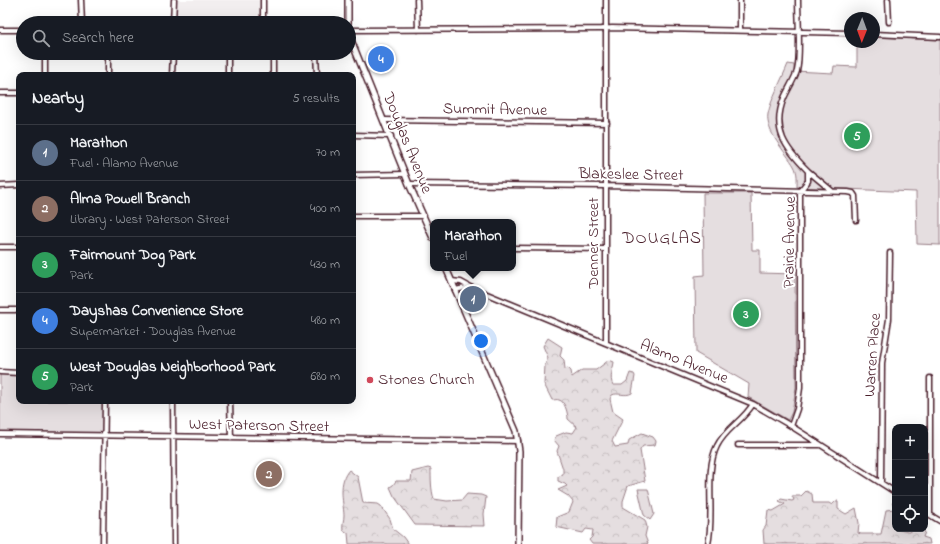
<!DOCTYPE html>
<meta charset="utf-8">
<style>
body{margin:0;font-family:"Indie Flower",sans-serif;background:#20242c;color:#f1f3f6}
.controls{position:absolute;right:12px;bottom:12px;display:grid;overflow:hidden;border-radius:8px;box-shadow:0 4px 16px #0002}
.controls button{width:36px;height:36px;display:grid;place-items:center;padding:0;border:0;border-bottom:1px solid #363941;background:#171b24;color:#f1f3f6;font:20px sans-serif}
.compass{position:absolute;left:844px;top:12px;width:36px;height:36px;border-radius:50%;background:#171b24;box-shadow:0 4px 16px #0002;rotate:181deg}
.you{position:absolute;left:481px;top:341px;width:14px;height:14px;margin:-10px;border:3px solid #fff;border-radius:50%;background:#1a73e8;box-shadow:0 0 0 6px #1a73e833}
.badge{display:grid;place-items:center;width:26px;height:26px;border-radius:50%;background:#0f766e;color:#fff;font-size:13px;font-weight:700}
.pin{position:absolute;translate:-50% -50%;border:2px solid #fff;box-shadow:0 1px 4px #0006}
.popup{position:absolute;left:430px;top:219px;width:86px;height:52px;box-sizing:border-box;display:grid;place-content:center;border-radius:8px;background:#171b24;filter:drop-shadow(0 1px 3px #0005);font-size:13px;white-space:nowrap;color:#9ea1a6}
.popup b{font-size:15px;color:#f1f3f6}
.popup::after{content:'';position:absolute;left:50%;top:100%;margin-left:-8px;border:8px solid transparent;border-top-color:#171b24}
.list{margin:0;padding:0;list-style:none}
h2{display:flex;justify-content:space-between;align-items:center;height:52px;margin:0;padding:0 16px;font-size:17px}
h2 small{font-size:13px;font-weight:400;color:#9ea1a6}
.list li{display:grid;grid-template-columns:26px 1fr auto;gap:12px;align-items:center;box-sizing:border-box;height:56px;padding:0 16px;border-top:1px solid #363941}
.list b{display:block;font-size:15px;white-space:nowrap}
.list p{margin:0;font-size:13px;white-space:nowrap;color:#9ea1a6}
.list em{font-size:13px;font-style:normal;color:#9ea1a6}
.icon{flex:none;width:22px;height:22px;fill:none;stroke:currentColor;stroke-width:2;stroke-linecap:round;stroke-linejoin:round}
.map{position:relative;flex:none;width:940px;height:544px;overflow:hidden}
.search{position:absolute;background:#171b24;box-shadow:0 4px 16px #0002;left:16px;top:16px;width:340px;height:44px;display:flex;align-items:center;gap:10px;box-sizing:border-box;padding:0 14px;border-radius:22px;color:#9ea1a6;font-size:15px}
.panel{position:absolute;background:#171b24;box-shadow:0 4px 16px #0002;left:16px;top:72px;width:340px;height:332px;border-radius:8px}
.map>svg:first-child{display:block}
</style>
<div class="map">
<svg width="940" height="544" viewBox="0 0 940 544">
<defs>
<pattern id="forest-crowns" width="20" height="18" patternUnits="userSpaceOnUse"><rect width="20" height="18" fill="#e5dee0"/><path d="M2 6a3 3 0 1 1 6 0M12 15a3 3 0 1 1 6 0" fill="none" stroke="#c6bec0"/></pattern>
</defs>
<rect width="100%" height="100%" fill="#fff"/>
<filter id="ink" filterUnits="userSpaceOnUse"><feTurbulence type="fractalNoise" baseFrequency=".025" numOctaves="2"/><feDisplacementMap in="SourceGraphic" scale="8" xChannelSelector="R" yChannelSelector="G"/><feConvolveMatrix kernelMatrix="1 2 1 2 8 2 1 2 1" color-interpolation-filters="sRGB"/></filter>
<g filter="url(#ink)">
<path fill="#f2eeef" d="M176,0H262V23H177Z"/>
<path fill="url(#forest-crowns)" stroke="#987e86" d="M548,338L562,347L560,356L564,360L565,369L568,368L571,371L572,377L582,370H596L609,360L614,362C613,370 609,378 613,385H622L627,381L630,373L634,374L635,376L632,393C625,397 618,392 612,395L610,399L613,412L623,419L612,441L615,447L628,445L629,440L642,433L653,437L656,441L655,445L643,446L640,450L645,481L628,486L623,501V507L645,520L647,527L645,536L648,544H592L589,540L592,537L593,530L586,529L583,533L556,527L557,517L569,512L573,502L568,496L558,490L567,486L565,484L558,481V477L563,474V469L557,451L559,446L554,440L556,436L566,432L573,433L577,427L568,419C568,414 565,401 559,400C557,399 555,400 552,400L544,384L545,365L548,358L543,346Z
M428,468L431,469C431,478 431,490 434,499L447,501L462,500L467,494L481,495L486,497L484,514L485,526L415,525L394,496L390,487L393,485L396,481H411L412,472Z
M349,470L358,477L363,503L378,504L381,506L390,519L393,529L403,537L408,544H349L348,533L343,530C342,524 344,520 344,515C343,500 338,482 349,470Z
M806,491L812,494L813,503H829L832,505L836,501H838V509L846,514L856,508L859,523L858,533L861,534H881L886,510L894,509L895,507L892,503H895V529L908,532L917,529L923,530L925,532L923,537L929,539L930,544H764L763,530L766,526L768,510L773,511L785,504L779,501L781,499L792,501L794,500L792,496H801Z"/>
<path fill="#e5dee0" stroke="#987e86" d="M874,37L940,40V245L917,244L916,192L797,187C797,180 798,173 794,166C786,152 765,132 768,114C771,99 782,79 788,64L794,65V71L833,73L834,66L857,67V42H874Z
M703,193H751L752,250H760V273L795,274L796,387L792,412L788,420L748,397L749,384L696,353L695,276L704,275Z
M0,372L19,373V401H105V435L0,434Z
M638,489H648L654,514L650,520L644,515Z"/>
<g fill="none" stroke-linecap="round" stroke-linejoin="round">
<defs>
<path id="minor" d="M81,0L82,23
M417,0L418,30
M888,0L889,22
M173,23L174,0
M263,23V0
M0,30H23
M349,30L601,29L612,28L850,33
M740,30V0
M874,34L940,37
M108,53V75
M273,53V75
M316,53L317,75
M45,75V53
M172,75L173,53
M228,75V53
M0,93H19
M384,120L607,123
M353,135L391,136
M808,171L832,191
M353,175L405,174
M409,184L606,186L848,192L853,193L855,196L856,220
M0,186L19,185
M353,216H423
M0,247H19
M513,248L606,249
M451,281L461,282L470,287L753,404L791,426L895,492
M455,290L470,287
M0,310H19
M606,343V0
M0,372L19,373
M173,401L174,544
M230,401L231,438
M791,426L797,409L800,388V191L808,181V171C786,149 771,130 784,98C788,89 794,80 797,71C801,54 798,18 798,0
M0,434L518,441
M738,445H820
M881,483L882,363L889,319L890,253
M925,512L940,521
M930,515V378
M103,544L105,401
M708,544C715,515 704,471 717,446C725,429 743,421 753,404"/>
<path id="major" d="M348,23V0
M349,35L409,184L433,238
M446,268L516,431L519,451L518,544"/>
</defs>
<use href="#minor" stroke="#4a1f2b" stroke-width="7"/>
<use href="#major" stroke="#4a1f2b" stroke-width="8"/>
<use href="#minor" stroke="#fff" stroke-width="4"/>
<use href="#major" stroke="#fff" stroke-width="5"/>
</g>
</g>
<circle fill="#d1495b" stroke="#fff" stroke-width="1.5" cx="370" cy="380" r="4"/>
<g text-anchor="middle" dominant-baseline="central" stroke-width="4" stroke-linejoin="round" paint-order="stroke">
<g font-size="16" fill="#4a1f2b" stroke="#fff">
<text transform="translate(495 110) rotate(1)">Summit Avenue</text>
<text transform="translate(407 143) rotate(68)">Douglas Avenue</text>
<text transform="translate(631 175) rotate(1)">Blakeslee Street</text>
<text transform="translate(790 242) rotate(-89)">Prairie Avenue</text>
<text transform="translate(594 243) rotate(-90)">Denner Street</text>
<text transform="translate(873 355) rotate(-86)">Warren Place</text>
<text transform="translate(684 362) rotate(22)">Alamo Avenue</text>
<text transform="translate(259 426) rotate(1)">West Paterson Street</text>
</g>
<g font-size="16" fill="#4a1f2b" stroke="#fff" text-anchor="start">
<text x="378" y="380">Stones Church</text>
</g>
<g font-size="17" letter-spacing="1" fill="#4a1f2b" stroke="#fff">
<text x="662" y="238">DOUGLAS</text>
</g>
</g>
</svg>
<div class="controls">
<button>+</button>
<button>−</button>
<button><svg class="icon" aria-label="locate" viewBox="0 0 24 24"><circle cx="12" cy="12" r="6"/><path d="M12 2v4M12 18v4M2 12h4M18 12h4"/></svg></button>
</div>
<svg class="compass" viewBox="-18 -18 36 36"><path d="M0-13l5 13h-10z" fill="#e53935"/><path d="M0 13l5-13h-10z" fill="#9ea1a6"/></svg>
<div class="you"></div>
<div class="pin badge" style="left:473px;top:299px;background:#5c6f8a">1</div>
<div class="popup"><b>Marathon</b>Fuel</div>
<div class="pin badge" style="left:269px;top:474px;background:#8d6e63">2</div>
<div class="pin badge" style="left:746px;top:314px;background:#2e9e5b">3</div>
<div class="pin badge" style="left:381px;top:59px;background:#3f7fe0">4</div>
<div class="pin badge" style="left:857px;top:136px;background:#2e9e5b">5</div>
<div class="search"><svg class="icon" aria-label="search" viewBox="0 0 24 24"><circle cx="10" cy="10" r="6"/><path d="M15 15l6 6"/></svg>Search here</div>
<section class="panel">
<h2>Nearby<small>5 results</small></h2>
<ul class="list">
<li><span class="badge" style="background:#5c6f8a">1</span><div><b>Marathon</b><p>Fuel · Alamo Avenue</p></div><em>70 m</em></li>
<li><span class="badge" style="background:#8d6e63">2</span><div><b>Alma Powell Branch</b><p>Library · West Paterson Street</p></div><em>400 m</em></li>
<li><span class="badge" style="background:#2e9e5b">3</span><div><b>Fairmount Dog Park</b><p>Park</p></div><em>430 m</em></li>
<li><span class="badge" style="background:#3f7fe0">4</span><div><b>Dayshas Convenience Store</b><p>Supermarket · Douglas Avenue</p></div><em>480 m</em></li>
<li><span class="badge" style="background:#2e9e5b">5</span><div><b>West Douglas Neighborhood Park</b><p>Park</p></div><em>680 m</em></li>
</ul>
</section>
</div>
